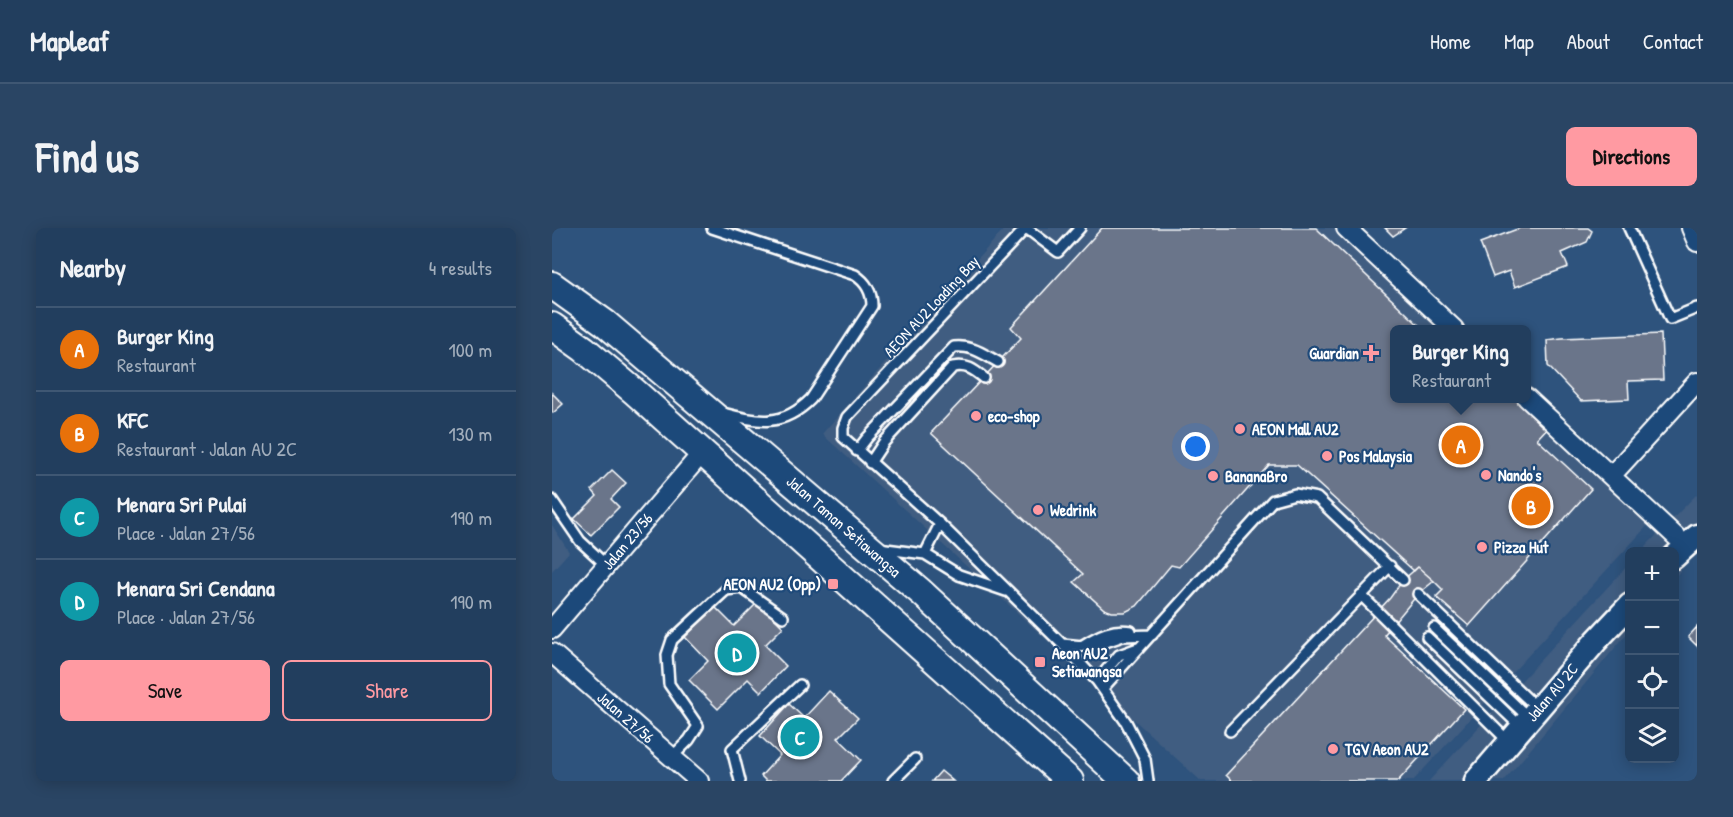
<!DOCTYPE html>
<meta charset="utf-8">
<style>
body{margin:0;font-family:"Patrick Hand",sans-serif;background:#2a4564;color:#f1f3f6}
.controls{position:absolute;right:18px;bottom:18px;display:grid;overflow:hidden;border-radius:9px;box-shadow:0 3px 15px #0003}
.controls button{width:54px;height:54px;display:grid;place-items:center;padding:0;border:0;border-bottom:2px solid #3f5773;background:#223e5e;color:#f1f3f6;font:30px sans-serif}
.you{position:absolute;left:644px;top:219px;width:21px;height:21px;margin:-15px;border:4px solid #fff;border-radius:50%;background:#1a73e8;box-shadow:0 0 0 9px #1a73e833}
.badge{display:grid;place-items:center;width:39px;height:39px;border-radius:50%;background:#ff9aa2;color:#fff;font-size:20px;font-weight:700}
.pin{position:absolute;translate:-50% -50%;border:3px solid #fff;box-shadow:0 2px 6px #0006}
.popup{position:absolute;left:838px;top:97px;width:141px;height:78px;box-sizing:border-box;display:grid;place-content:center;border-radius:9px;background:#223e5e;filter:drop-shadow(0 2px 4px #0005);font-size:20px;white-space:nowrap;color:#a2aebc}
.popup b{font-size:22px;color:#f1f3f6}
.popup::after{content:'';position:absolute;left:50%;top:100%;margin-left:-12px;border:12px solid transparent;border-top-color:#223e5e}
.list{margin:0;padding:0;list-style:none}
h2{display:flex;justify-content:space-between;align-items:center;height:78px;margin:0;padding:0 24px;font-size:26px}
h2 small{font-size:20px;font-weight:400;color:#a2aebc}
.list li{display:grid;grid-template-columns:39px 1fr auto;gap:18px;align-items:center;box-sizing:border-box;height:84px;padding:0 24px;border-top:2px solid #3f5773}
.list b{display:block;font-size:22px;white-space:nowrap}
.list p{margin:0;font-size:20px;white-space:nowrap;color:#a2aebc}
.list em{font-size:20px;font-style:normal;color:#a2aebc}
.actions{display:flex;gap:12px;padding:18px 24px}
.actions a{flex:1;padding:14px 0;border:2px solid #ff9aa2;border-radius:9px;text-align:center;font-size:21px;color:#ff9aa2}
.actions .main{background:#ff9aa2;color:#111}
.icon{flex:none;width:33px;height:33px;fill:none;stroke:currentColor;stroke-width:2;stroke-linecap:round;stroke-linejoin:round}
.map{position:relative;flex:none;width:1145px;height:553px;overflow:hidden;border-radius:9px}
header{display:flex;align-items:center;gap:36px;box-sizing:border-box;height:84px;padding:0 30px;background:#223e5e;border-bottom:2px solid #3f5773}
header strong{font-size:28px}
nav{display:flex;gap:33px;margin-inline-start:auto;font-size:21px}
.intro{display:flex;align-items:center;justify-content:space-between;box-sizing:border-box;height:144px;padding:0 36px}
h1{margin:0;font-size:42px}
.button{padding:15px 27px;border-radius:9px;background:#ff9aa2;color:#111;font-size:21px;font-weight:700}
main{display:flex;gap:36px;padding:0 36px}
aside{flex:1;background:#223e5e;border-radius:9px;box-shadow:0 3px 15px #0003}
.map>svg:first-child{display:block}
</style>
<header>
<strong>Mapleaf</strong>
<nav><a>Home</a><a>Map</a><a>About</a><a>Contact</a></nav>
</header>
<div class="intro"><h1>Find us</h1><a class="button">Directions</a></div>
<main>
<aside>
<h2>Nearby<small>4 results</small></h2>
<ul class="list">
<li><span class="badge" style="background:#e8710a">A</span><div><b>Burger King</b><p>Restaurant</p></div><em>100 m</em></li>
<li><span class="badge" style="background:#e8710a">B</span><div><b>KFC</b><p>Restaurant · Jalan AU 2C</p></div><em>130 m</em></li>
<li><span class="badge" style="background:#0f9aa8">C</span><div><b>Menara Sri Pulai</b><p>Place · Jalan 27/56</p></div><em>190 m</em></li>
<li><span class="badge" style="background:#0f9aa8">D</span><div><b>Menara Sri Cendana</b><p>Place · Jalan 27/56</p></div><em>190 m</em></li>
</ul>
<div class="actions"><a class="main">Save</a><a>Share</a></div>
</aside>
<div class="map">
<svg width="1145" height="553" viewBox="0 0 1145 553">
<rect width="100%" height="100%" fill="#2e537d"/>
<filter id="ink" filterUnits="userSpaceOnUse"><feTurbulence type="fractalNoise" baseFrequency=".0167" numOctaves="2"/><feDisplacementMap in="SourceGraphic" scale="12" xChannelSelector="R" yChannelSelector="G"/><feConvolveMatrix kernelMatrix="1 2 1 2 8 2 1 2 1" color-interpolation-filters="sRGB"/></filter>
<g filter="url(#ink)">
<path fill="#405d81" d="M453,0H782L889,101H843V170L962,171L1096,297L861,553H649L270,206Z
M1145,266V323L1123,349L1122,323H1089Z
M0,297L17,324L0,343Z
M1077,336V403L952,553H877Z"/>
<path fill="#6b758a" stroke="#fff" stroke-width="1.5" d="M550,0H764L871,101H843V170H968L997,198L985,211L1039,261L917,398L884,369L891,362L882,353L866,339L862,343L745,237H717L627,339L619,337L585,378L573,384H560L552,381L522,354L531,346L379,205L469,110L459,99Z
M833,0H853L841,8Z
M968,0H1036L1040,3L1035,14L1010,25L1016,39L963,59L957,43L941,49L928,15Z
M1109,106L1111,152L1076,153L1077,171L1029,173L996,138L995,112L1010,110Z
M0,165L11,176L1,185L0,184Z
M60,242L74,255L59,271L67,279L39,307L22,291L45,268L40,262Z
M866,339L882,353L866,366L832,407L912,481L846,553H680L674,547L838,370L851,352Z
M206,374L231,399L213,417L234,438L209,464L196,451L166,481L137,452L156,433L133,409L163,379L182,398Z
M1145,399V418L1136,409Z
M277,463L306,490L286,510L309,532L289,553H214L209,548L228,527L208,508L237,476L252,490Z
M389,543L401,553H380Z"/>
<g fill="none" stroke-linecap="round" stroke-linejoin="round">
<defs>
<path id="service" d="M160,0L303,47C314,54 320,65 320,78L259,171C231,199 207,195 171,185
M528,0L506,24L474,0L295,189L291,200V209L388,296L510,416L545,453L574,494L593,531L596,553
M1077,0L1118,91L1145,80
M305,223L315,210L402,119C420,117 431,126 446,134
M318,235L332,214L401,139C415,136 422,142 432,150
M0,272L28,313L54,337
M326,320L373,326L407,347L454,363
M373,326L388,296
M866,366L986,481
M809,367L958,515
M882,400L978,491
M875,409L970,500
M510,416L531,418L548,416L571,408L600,407
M531,417C547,407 561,400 579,403
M545,453L567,427L586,420
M551,460L721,272L743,266L765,270L851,352
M678,503L838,338
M120,529L137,512L146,498L117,456L115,427L120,412L174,362L190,360L231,389
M188,553L180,521L248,457
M341,553L363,531"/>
<path id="minor" d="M794,0L902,101
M1139,0L1145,14
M975,170L1134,318
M1059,248L1145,154
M0,401L150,225
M0,425L147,553"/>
<path id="tertiary" d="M1122,329L1145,308
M924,553L1044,413L1078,377"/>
<path id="secondary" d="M0,57L53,95L369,364L574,553
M0,98L32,121L83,164L518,553"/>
</defs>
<use href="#service" stroke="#fff" stroke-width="14"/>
<use href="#minor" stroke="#fff" stroke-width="22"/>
<use href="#tertiary" stroke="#fff" stroke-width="27"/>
<use href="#secondary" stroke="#fff" stroke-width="30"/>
<use href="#service" stroke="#1f4a7a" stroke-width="9"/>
<use href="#minor" stroke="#1f4a7a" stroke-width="18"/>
<use href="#tertiary" stroke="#1f4a7a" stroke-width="22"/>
<use href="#secondary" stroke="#1f4a7a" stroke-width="26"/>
</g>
</g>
<g fill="#ff9aa2" stroke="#1f4a7a" stroke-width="2">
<path d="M816 116h6v6h6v6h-6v6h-6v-6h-6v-6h6z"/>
<circle cx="424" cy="188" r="6"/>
<circle cx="688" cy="201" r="6"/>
<circle cx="775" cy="228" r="6"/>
<circle cx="934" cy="247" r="6"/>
<circle cx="661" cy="248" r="6"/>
<circle cx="486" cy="282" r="6"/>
<circle cx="930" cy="319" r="6"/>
<rect x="275" y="350" width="12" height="12" rx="3"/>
<rect x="482" y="428" width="12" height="12" rx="3"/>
<circle cx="781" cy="521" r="6"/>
</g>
<g text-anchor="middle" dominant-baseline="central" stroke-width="4.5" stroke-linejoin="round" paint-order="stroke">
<g font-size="16" fill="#fff" stroke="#1f4a7a">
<text transform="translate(379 78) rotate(-47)">AEON AU2 Loading Bay</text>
<text transform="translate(292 298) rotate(41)">Jalan Taman Setiawangsa</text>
<text transform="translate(75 313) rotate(-50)">Jalan 23/56</text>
<text transform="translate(1000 464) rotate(-50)">Jalan AU 2C</text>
<text transform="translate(74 489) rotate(41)">Jalan 27/56</text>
</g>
<g font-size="16" font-weight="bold" fill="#fff" stroke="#1f4a7a" text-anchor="start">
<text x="807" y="125" text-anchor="end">Guardian</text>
<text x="436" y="188">eco-shop</text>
<text x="700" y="201">AEON Mall AU2</text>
<text x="787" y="228">Pos Malaysia</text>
<text x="946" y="247">Nando's</text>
<text x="673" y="248">BananaBro</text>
<text x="498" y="282">Wedrink</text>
<text x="942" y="319">Pizza Hut</text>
<text x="269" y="356" text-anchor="end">AEON AU2 (Opp)</text>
<text x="500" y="425">Aeon AU2<tspan x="500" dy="18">Setiawangsa</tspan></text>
<text x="793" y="521">TGV Aeon AU2</text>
</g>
</g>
</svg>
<div class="controls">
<button>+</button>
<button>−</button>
<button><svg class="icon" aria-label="locate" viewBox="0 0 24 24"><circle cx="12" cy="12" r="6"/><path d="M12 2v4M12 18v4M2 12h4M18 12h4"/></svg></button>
<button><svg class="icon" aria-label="layers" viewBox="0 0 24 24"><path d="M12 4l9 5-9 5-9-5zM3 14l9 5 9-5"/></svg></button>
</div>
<div class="you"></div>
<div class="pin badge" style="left:909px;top:217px;background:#e8710a">A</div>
<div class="popup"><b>Burger King</b>Restaurant</div>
<div class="pin badge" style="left:979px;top:278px;background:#e8710a">B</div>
<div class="pin badge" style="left:248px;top:509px;background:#0f9aa8">C</div>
<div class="pin badge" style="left:185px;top:425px;background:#0f9aa8">D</div>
</div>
</main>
